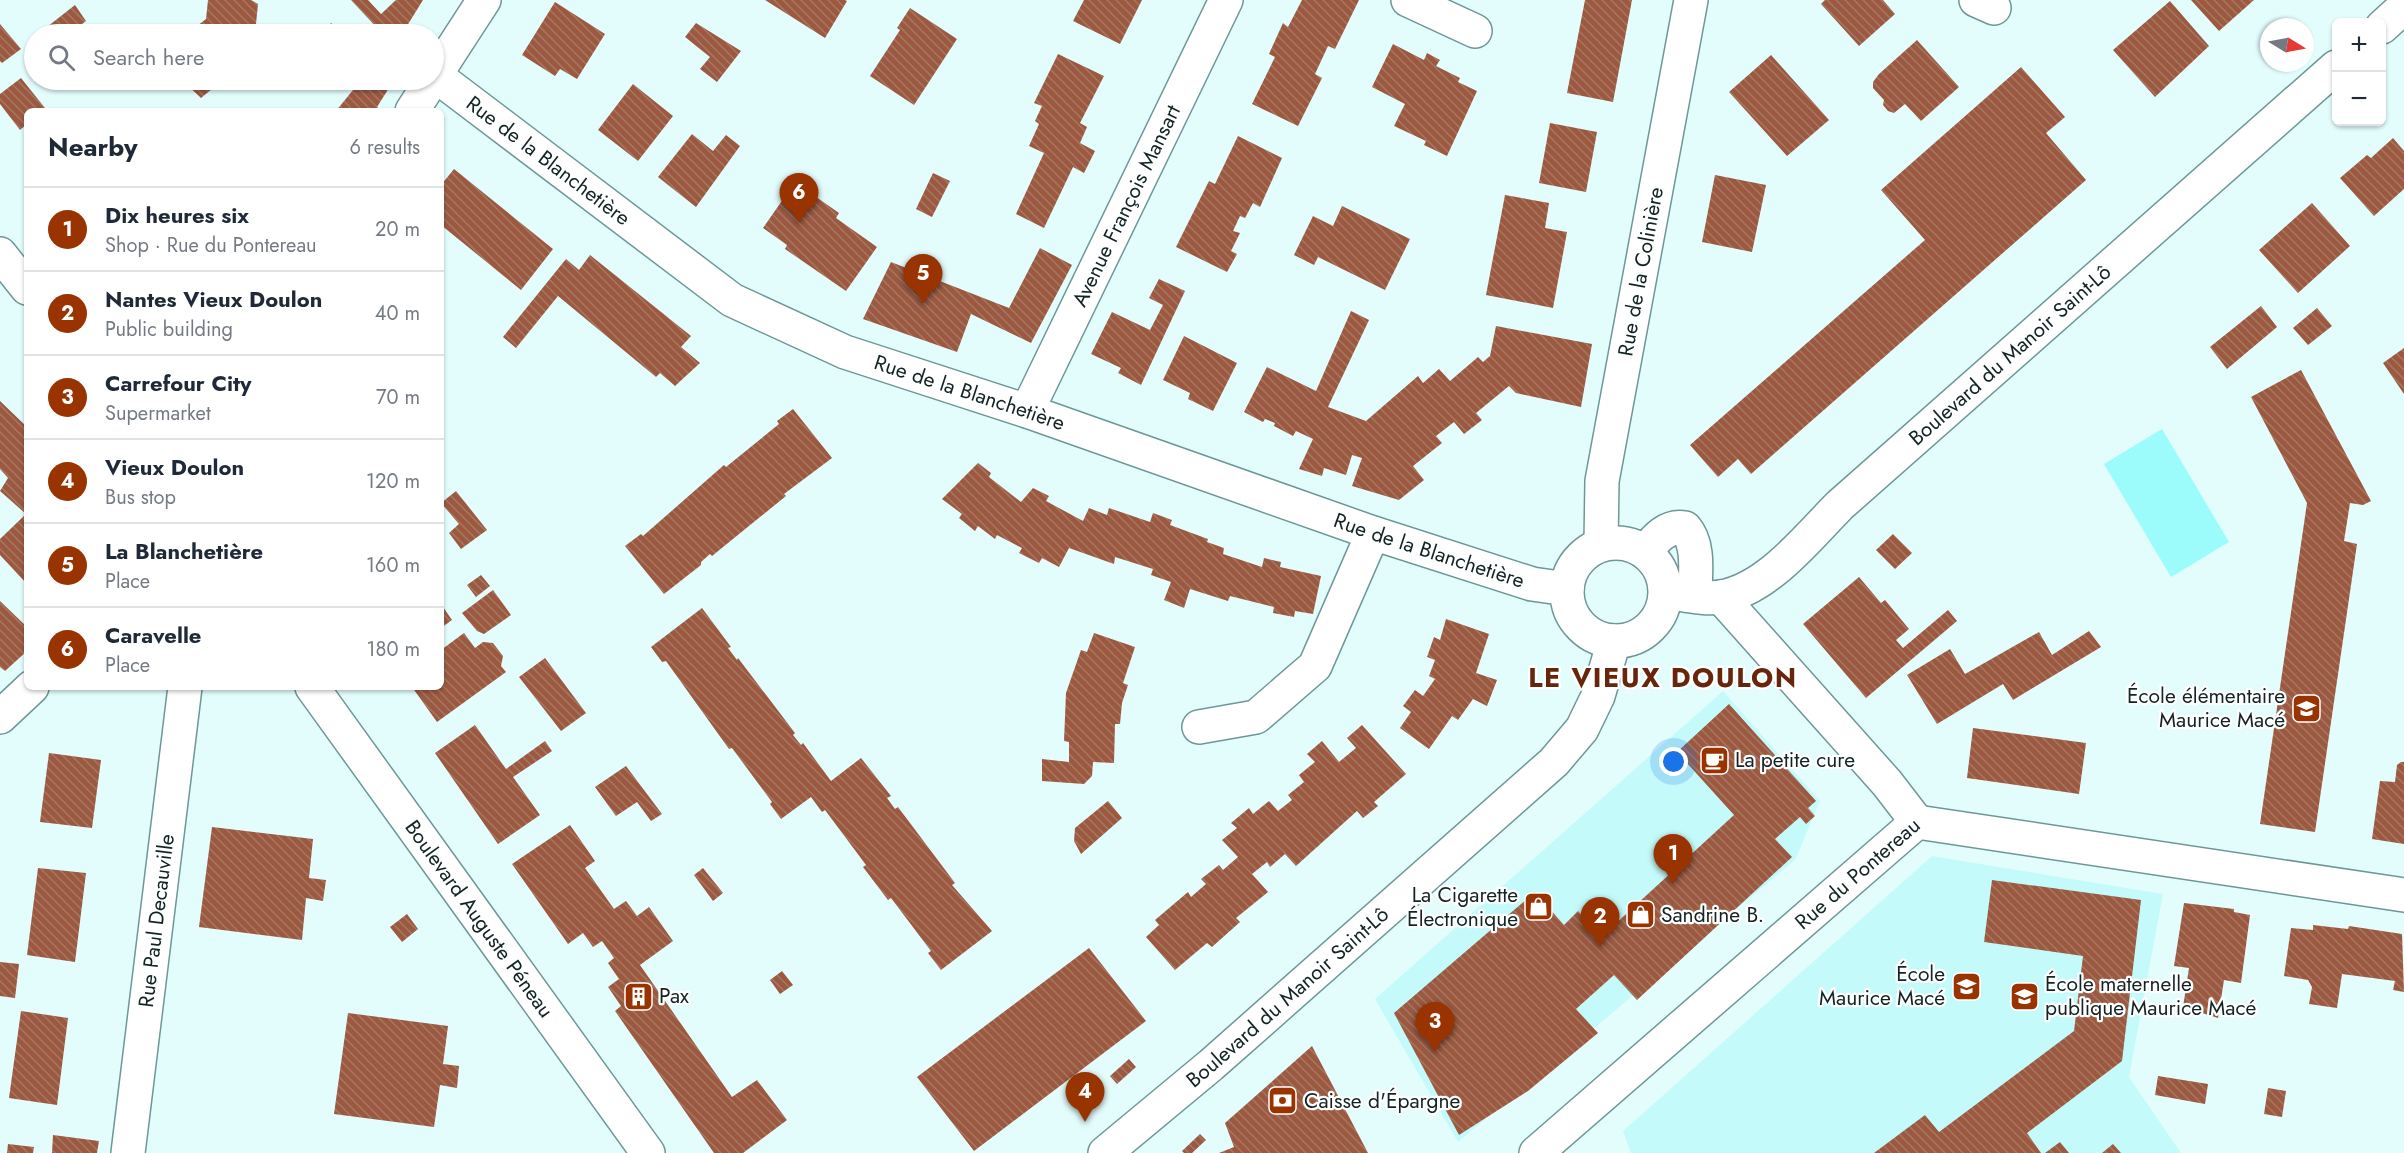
<!DOCTYPE html>
<meta charset="utf-8">
<style>
body{margin:0;font-family:Jost,sans-serif;background:#f2f2f3;color:#1f2937}
.controls{position:absolute;right:18px;top:18px;display:grid;overflow:hidden;border-radius:9px;box-shadow:0 2px 4px #0004}
.controls button{width:54px;height:54px;display:grid;place-items:center;padding:0;border:0;border-bottom:2px solid #e0e1e3;background:#fff;color:#1f2937;font:30px sans-serif}
.compass{position:absolute;left:2260px;top:18px;width:54px;height:54px;border-radius:50%;background:#fff;box-shadow:0 2px 4px #0004;rotate:100deg}
.you{position:absolute;left:1674px;top:762px;width:21px;height:21px;margin:-15px;border:4px solid #fff;border-radius:50%;background:#1a73e8;box-shadow:0 0 0 9px #1a73e833}
.badge{display:grid;place-items:center;width:39px;height:39px;border-radius:50%;background:#993401;color:#fff;font-size:20px;font-weight:700}
.pin{position:absolute;translate:-50% -50px;filter:drop-shadow(0 2px 3px #0008)}
.pin::after{content:'';position:absolute;top:32px;width:21px;height:18px;background:inherit;clip-path:polygon(0 0,100% 0,50% 100%)}
.list{margin:0;padding:0;list-style:none}
h2{display:flex;justify-content:space-between;align-items:center;height:78px;margin:0;padding:0 24px;font-size:26px}
h2 small{font-size:20px;font-weight:400;color:#747a83}
.list li{display:grid;grid-template-columns:39px 1fr auto;gap:18px;align-items:center;box-sizing:border-box;height:84px;padding:0 24px;border-top:2px solid #e0e1e3}
.list b{display:block;font-size:22px;white-space:nowrap}
.list p{margin:0;font-size:20px;white-space:nowrap;color:#747a83}
.list em{font-size:20px;font-style:normal;color:#747a83}
.icon{flex:none;width:33px;height:33px;fill:none;stroke:currentColor;stroke-width:2;stroke-linecap:round;stroke-linejoin:round}
.map{position:relative;flex:none;width:2404px;height:1153px;overflow:hidden}
.search{position:absolute;background:#fff;box-shadow:0 2px 4px #0004;left:24px;top:24px;width:420px;height:66px;display:flex;align-items:center;gap:15px;box-sizing:border-box;padding:0 21px;border-radius:33px;color:#747a83;font-size:22px}
.panel{position:absolute;background:#fff;box-shadow:0 2px 4px #0004;left:24px;top:108px;width:420px;height:582px;border-radius:9px}
.map>svg:first-child{display:block}
</style>
<div class="map">
<svg width="2404" height="1153" viewBox="0 0 2404 1153">
<defs>
<pattern id="building-back-hatch" width="6" height="6" patternUnits="userSpaceOnUse" patternTransform="scale(1.5)"><rect width="6" height="6" fill="#9c5940"/><path d="M-1 5l2 2M0 0l6 6M5-1l2 2" fill="none" stroke="#a47766"/></pattern>
</defs>
<rect width="100%" height="100%" fill="#e3fdfd"/>
<path fill="#c4fbfa" d="M1723,691L1820,801L1795,860L1458,1142L1375,999Z
M1932,856L2163,894L2129,1077L2181,1153H1631L1623,1131Z"/>
<path fill="#9cfcfb" d="M2162,429L2229,542L2171,577L2104,464Z"/>
<path fill="url(#building-back-hatch)" d="M208,0H251L258,4L255,34H192L195,32L192,30L206,19Z
M351,0H368L381,14L396,0H423L402,34H376L379,30Z
M765,0H845L847,1L825,38Z
M1084,0H1142L1120,44L1073,21Z
M1302,0H1359L1335,49L1328,46L1315,74L1322,78L1298,126L1252,104L1275,57L1269,54L1283,23L1288,27Z
M1585,0H1632L1613,102L1567,93Z
M1825,0H1883L1895,14L1859,46L1821,4Z
M2191,0H2254L2219,31Z
M2170,1L2209,46L2155,97L2113,50Z
M555,2L605,34L577,79L560,69L555,76L522,55Z
M75,5L86,21L69,34H38Z
M910,8L957,39L914,105L870,76L900,30L897,28Z
M331,23L344,34H323Z
M696,23L741,51L717,82L700,69L710,57L685,37Z
M0,24L21,49L2,63L0,61Z
M1917,40L1959,87L1921,121L1905,104L1894,113L1888,111L1883,105L1884,100L1873,88V82L1879,74Z
M1393,44L1424,60L1427,53L1440,60L1436,66L1460,78L1458,82L1477,91L1447,156L1424,145L1426,141L1394,126L1405,104L1372,87Z
M1058,54L1104,76L1080,123L1087,127L1080,143L1095,151L1084,173L1073,167L1044,228L1016,214L1044,153L1029,146L1039,124L1035,121L1042,106L1034,103Z
M1771,55L1829,120L1787,156L1729,92Z
M2021,67L2065,117L2046,133L2086,180L1751,474L1738,459L1718,477L1690,445L1925,240L1881,190Z
M21,78L45,108L42,111H27V124L20,130L0,104V94Z
M182,80H223L201,98Z
M339,80H394L377,107L382,111H336L353,90Z
M633,84L673,116L638,161L598,130Z
M1550,123L1597,132L1586,192L1539,183Z
M692,134L713,151L726,135L740,146L696,207L658,177Z
M1238,136L1282,158L1260,207L1253,203L1245,218L1240,216L1233,231L1240,233L1231,251L1237,254L1227,272L1176,247L1209,181L1215,184Z
M2393,138L2404,151V189L2374,216L2340,178L2367,155L2371,158Z
M454,169L553,249L521,290L441,225V185Z
M933,173L950,181L932,217L916,209Z
M1715,175L1766,185L1752,252L1702,242Z
M795,182L839,213L836,218L877,247L846,291L785,249L787,245L763,228Z
M1505,195L1549,203L1545,228L1567,232L1553,308L1486,295Z
M2312,203L2350,246L2298,293L2259,250Z
M1342,206L1410,239L1385,290L1318,257L1314,265L1294,255L1313,216L1333,226Z
M1040,248L1072,265L1031,343L971,314L957,352L863,319L891,262L1009,308Z
M590,255L691,336L681,347L700,363L675,386L660,373L656,377L558,296L516,348L503,337L566,259L579,270Z
M1159,279L1185,291L1141,385L1118,373L1121,368L1091,354L1112,312L1150,330L1163,305L1149,298Z
M2261,306L2277,327L2227,369L2210,347Z
M2317,308L2332,326L2308,345L2293,328Z
M1351,311L1369,320L1328,407L1366,421L1418,376L1423,383L1439,369L1450,381L1478,357L1483,362L1490,356L1496,326L1592,344L1581,407L1516,393L1509,386L1476,413L1482,420L1464,434L1454,422L1436,436L1442,443L1413,466L1424,480L1399,500L1352,486L1362,458L1352,455L1346,475L1324,468L1322,476L1299,469L1313,439L1296,431L1293,436L1274,426L1275,423L1265,419L1263,422L1244,412L1267,367L1316,391Z
M1184,336L1237,363L1213,411L1188,399L1190,393L1163,380Z
M2404,348V394L2383,363Z
M2301,370L2371,501L2363,505L2350,503L2344,541L2357,544L2315,832L2260,824L2307,503L2251,397Z
M0,401L27,427V584L0,555V539L26,514L0,491L8,478L0,469Z
M793,409L832,458L784,494L786,496L712,556L710,554L701,562V565L664,594L625,546L641,534L643,536L724,465L726,467L779,424L777,421Z
M978,463L991,473L989,477L1021,502L1033,488L1049,496L1046,501L1083,521L1089,508L1107,515L1109,508L1150,522L1153,513L1172,520L1170,525L1208,539L1207,542L1224,548L1223,554L1262,567L1264,558L1281,562L1280,567L1321,576L1313,614L1295,611L1294,617L1273,613L1274,607L1230,596L1228,601L1190,589L1184,608L1164,600L1171,582L1151,575L1153,569L1115,557L1114,564L1069,548L1059,567L1042,558L1039,563L1019,553L1022,548L997,535L995,539L978,526L975,531L959,518L962,514L942,499Z
M456,491L487,530L461,549L449,533L459,524L441,503Z
M1893,534L1912,553L1895,569L1876,550Z
M481,575L490,586L476,597L467,585Z
M1859,577L1881,603L1885,600L1909,629L1896,640L1903,648L1948,610L1957,621L1866,698L1803,624Z
M493,590L511,615L484,634L477,631L462,613Z
M0,601L27,627V651L5,671L0,667Z
M441,604L452,620L441,628Z
M702,608L731,647L728,648L737,660L738,658L795,733L793,735L801,745L803,743L831,781L861,758L891,796L887,798L895,809L898,807L955,883L952,885L992,931L941,970L928,953L931,951L891,898L888,900L863,867L866,865L825,810L822,812L811,797L781,819L770,804L772,802L732,748L729,749L666,661L662,662L651,647Z
M1446,619L1489,634L1476,673L1497,680L1487,706L1473,699L1458,720L1452,716L1429,749L1400,728L1411,712L1403,706L1415,690L1423,696L1435,679L1429,676L1435,660L1427,657L1434,637L1440,640Z
M2089,631L2101,647L2013,700L2003,684L1937,724L1907,675L1950,649L1965,674L2039,632L2052,655Z
M464,633L475,648L483,642L493,643L503,656L501,666L506,672L437,722L412,687H441V650Z
M1094,633L1135,647L1123,683L1128,685L1122,703L1120,724H1115L1114,763L1093,762L1092,776L1084,784L1042,781V759L1069,762V742L1064,741L1066,693L1081,650L1087,652Z
M545,658L586,713L561,731L519,677Z
M1729,704L1816,801L1808,808L1815,816L1806,824L1800,817L1775,839L1792,857L1637,1000L1614,975L1576,1009L1598,1033L1528,1091L1459,1135L1394,1013L1535,892L1564,925L1578,911L1601,937L1734,815L1677,752Z
M475,725L506,769L545,741L552,751L513,777L540,815L498,844L435,753Z
M1362,725L1406,774L1374,802L1378,806L1363,818L1357,811L1296,866L1285,854L1270,867L1267,862L1252,874L1268,892L1236,918L1240,922L1212,947L1207,943L1175,970L1146,937L1159,925L1155,920L1188,892L1191,897L1206,884L1201,879L1219,865L1223,870L1238,857L1222,840L1237,828L1231,823L1249,808L1253,814L1269,801L1278,811L1292,800L1288,795L1304,782L1299,775L1315,762L1307,754L1322,741L1339,762L1356,748L1347,738Z
M1973,728L2086,743L2079,794L1967,778Z
M49,753L101,760L92,828L40,822Z
M2401,762H2404V844L2372,839L2380,781L2395,782L2397,765Z
M626,766L662,814L651,821L637,802L616,816L595,787Z
M1108,801L1122,818L1081,854L1074,841L1075,828Z
M570,825L595,861L585,868L614,909L626,901L637,916L649,907L673,941L640,965L732,1097L757,1080L787,1120L743,1153H714L615,1011L621,1006L608,987L619,979L608,963L614,958L602,941L593,947L583,933L568,944L512,864Z
M212,827L313,839L309,878L326,880L323,901L306,898L302,940L199,927Z
M38,868L86,873L75,962L27,955Z
M703,868L723,893L713,901L694,875Z
M1992,880L2141,900L2122,1061L2027,1133L2041,1153H1874L1925,1115L1939,1132L2074,1031L2083,956L1984,942Z
M2184,903L2234,909V912L2250,915L2241,983L2224,980L2218,1018L2183,1007L2189,968L2174,966Z
M407,914L418,929L402,942L390,927Z
M2313,925L2348,929L2349,926L2402,934L2404,992L2393,990L2395,981L2342,974L2337,1008L2309,1004L2312,987L2308,980L2284,976L2291,928L2313,930Z
M1089,948L1146,1021L974,1151L917,1077Z
M0,962L19,964L15,998L0,996Z
M782,971L793,985L780,994L770,980Z
M21,1011L68,1018L57,1105L9,1098Z
M348,1013L448,1026L443,1064L459,1066L457,1088L440,1085L434,1127L334,1114Z
M1312,1046L1368,1153H1219L1234,1147L1225,1123Z
M1129,1059L1136,1067L1117,1084L1110,1076Z
M2158,1076L2208,1084L2205,1104L2155,1095Z
M2268,1088L2286,1091L2282,1117L2264,1114Z
M1200,1134L1206,1140L1192,1153H1184L1182,1151Z
M53,1135L99,1141L97,1153H52Z
M2060,1142L2069,1153H2045Z
M8,1144L34,1147L33,1153H7Z
M2113,1144L2121,1153H2102Z"/>
<g fill="none" stroke-linecap="round" stroke-linejoin="round">
<defs>
<g id="minor">
<path d="M1408,0L1475,31"/>
<path d="M1976,0L1994,8"/>
<path d="M2382,27L2404,7"/>
<path id="s1" d="M435,75L732,300L845,352L1027,411L1373,533L1532,584L1567,589"/>
<path d="M434,77L484,0"/>
<path d="M412,111L432,80"/>
<path d="M0,254L27,288"/>
<path id="s2" d="M1027,411L1226,0"/>
<circle cx="1616" cy="592" r="49"/>
<path id="s3" d="M1601,544L1602,481L1691,0"/>
<path d="M1645,552C1656,538 1667,525 1685,528C1700,545 1695,574 1695,595"/>
<path id="s4" d="M1666,592C1682,594 1705,600 1721,597C1768,589 1808,537 1840,505L2336,67"/>
<path d="M1721,597L1887,783L1917,822"/>
<path id="s5" d="M312,687L648,1153"/>
<path d="M0,717L32,687"/>
<path d="M1199,727L1256,717L1315,666L1373,533"/>
<path d="M1917,822L2404,895"/>
<path id="s6" d="M128,1153L185,687"/>
<path id="s7" d="M1105,1153L1211,1065L1554,762L1582,729L1598,696L1614,641"/>
<path id="s8" d="M1536,1153L1917,822"/>
</g>
</defs>
<use href="#minor" stroke="#6e9797" stroke-width="36"/>
<use href="#minor" stroke="#fff" stroke-width="33"/>
</g>
<defs>
<symbol id="school-square" viewBox="-11 -11 22 22"><rect x="-9" y="-9" width="18" height="18" rx="4" fill="#993401" stroke="#fff"/><path d="M0-5L7-2L0 1L-7-2ZM-4 1L0 2.5L4 1V4Q0 6-4 4Z" fill="#fff"/></symbol>
<symbol id="cafe-square" viewBox="-11 -11 22 22"><rect x="-9" y="-9" width="18" height="18" rx="4" fill="#993401" stroke="#fff"/><path d="M-5.5-4.5H6V0H3Q3 3.5 0 3.5H-2.5Q-5.5 3.5-5.5 0ZM3-3.2v2h1.7v-2ZM-6 4.5H4V6H-6Z" fill="#fff"/></symbol>
<symbol id="shop-square" viewBox="-11 -11 22 22"><rect x="-9" y="-9" width="18" height="18" rx="4" fill="#993401" stroke="#fff"/><path d="M-5-2.5h2.3a2.7 3.5 0 0 1 5.4 0H5L5.5 6h-11ZM-1.5-2.5h3a1.5 2.3 0 0 0-3 0Z" fill="#fff"/></symbol>
<symbol id="building-square" viewBox="-11 -11 22 22"><rect x="-9" y="-9" width="18" height="18" rx="4" fill="#993401" stroke="#fff"/><path d="M-4-6H4V6H1V3H-1V6H-4ZM-2.5-4.3h1.7v1.8h-1.7ZM.8-4.3h1.7v1.8H.8ZM-2.5-1h1.7V.8h-1.7ZM.8-1h1.7V.8H.8Z" fill="#fff"/></symbol>
<symbol id="bank-square" viewBox="-11 -11 22 22"><rect x="-9" y="-9" width="18" height="18" rx="4" fill="#993401" stroke="#fff"/><path d="M-6-4H6V4H-6ZM0-2.3a2.3 2.3 0 1 0 0 4.6a2.3 2.3 0 1 0 0-4.6Z" fill="#fff"/></symbol>
</defs>
<g fill-rule="evenodd">
<use href="#school-square" x="2290" y="692" width="33" height="33"/>
<use href="#cafe-square" x="1698" y="744" width="33" height="33"/>
<use href="#shop-square" x="1522" y="890" width="33" height="33"/>
<use href="#shop-square" x="1624" y="898" width="33" height="33"/>
<use href="#school-square" x="1950" y="970" width="33" height="33"/>
<use href="#building-square" x="622" y="980" width="33" height="33"/>
<use href="#school-square" x="2008" y="980" width="33" height="33"/>
<use href="#bank-square" x="1266" y="1084" width="33" height="33"/>
</g>
<g text-anchor="middle" dominant-baseline="central" stroke-width="4.5" stroke-linejoin="round" paint-order="stroke">
<g font-size="21" fill="#122323" stroke="#fff">
<text stroke="none"><textPath href="#s1" startOffset="142">Rue de la Blanchetière</textPath></text>
<text stroke="none"><textPath href="#s2" startOffset="228">Avenue François Mansart</textPath></text>
<text stroke="none"><textPath href="#s3" startOffset="276">Rue de la Colinière</textPath></text>
<text stroke="none"><textPath href="#s4" startOffset="435">Boulevard du Manoir Saint-Lô</textPath></text>
<text stroke="none"><textPath href="#s1" startOffset="628">Rue de la Blanchetière</textPath></text>
<text stroke="none"><textPath href="#s1" startOffset="1114">Rue de la Blanchetière</textPath></text>
<text stroke="none"><textPath href="#s8" startOffset="426">Rue du Pontereau</textPath></text>
<text stroke="none"><textPath href="#s6" startOffset="234">Rue Paul Decauville</textPath></text>
<text stroke="none"><textPath href="#s5" startOffset="286">Boulevard Auguste Péneau</textPath></text>
<text stroke="none"><textPath href="#s7" startOffset="240">Boulevard du Manoir Saint-Lô</textPath></text>
</g>
<g font-size="21" fill="#122323" stroke="#fff" text-anchor="start">
<text x="2285" y="696" text-anchor="end">École élémentaire<tspan x="2285" dy="24">Maurice Macé</tspan></text>
<text x="1735" y="760">La petite cure</text>
<text x="1518" y="895" text-anchor="end">La Cigarette<tspan x="1518" dy="24">Électronique</tspan></text>
<text x="1661" y="915">Sandrine B.</text>
<text x="1945" y="974" text-anchor="end">École<tspan x="1945" dy="24">Maurice Macé</tspan></text>
<text x="2045" y="984">École maternelle<tspan x="2045" dy="24">publique Maurice Macé</tspan></text>
<text x="659" y="996">Pax</text>
<text x="1304" y="1101">Caisse d'Épargne</text>
</g>
<g font-size="27" font-weight="bold" letter-spacing="1.5" fill="#67260b" stroke="#fff">
<text x="1663" y="677">LE VIEUX DOULON</text>
</g>
</g>
</svg>
<div class="controls">
<button>+</button>
<button>−</button>
</div>
<svg class="compass" viewBox="-18 -18 36 36"><path d="M0-13l5 13h-10z" fill="#e53935"/><path d="M0 13l5-13h-10z" fill="#747a83"/></svg>
<div class="you"></div>
<div class="pin badge" style="left:1673px;top:884px">1</div>
<div class="pin badge" style="left:1600px;top:947px">2</div>
<div class="pin badge" style="left:1435px;top:1052px">3</div>
<div class="pin badge" style="left:1085px;top:1122px">4</div>
<div class="pin badge" style="left:923px;top:304px">5</div>
<div class="pin badge" style="left:799px;top:223px">6</div>
<div class="search"><svg class="icon" aria-label="search" viewBox="0 0 24 24"><circle cx="10" cy="10" r="6"/><path d="M15 15l6 6"/></svg>Search here</div>
<section class="panel">
<h2>Nearby<small>6 results</small></h2>
<ul class="list">
<li><span class="badge">1</span><div><b>Dix heures six</b><p>Shop · Rue du Pontereau</p></div><em>20 m</em></li>
<li><span class="badge">2</span><div><b>Nantes Vieux Doulon</b><p>Public building</p></div><em>40 m</em></li>
<li><span class="badge">3</span><div><b>Carrefour City</b><p>Supermarket</p></div><em>70 m</em></li>
<li><span class="badge">4</span><div><b>Vieux Doulon</b><p>Bus stop</p></div><em>120 m</em></li>
<li><span class="badge">5</span><div><b>La Blanchetière</b><p>Place</p></div><em>160 m</em></li>
<li><span class="badge">6</span><div><b>Caravelle</b><p>Place</p></div><em>180 m</em></li>
</ul>
</section>
</div>
